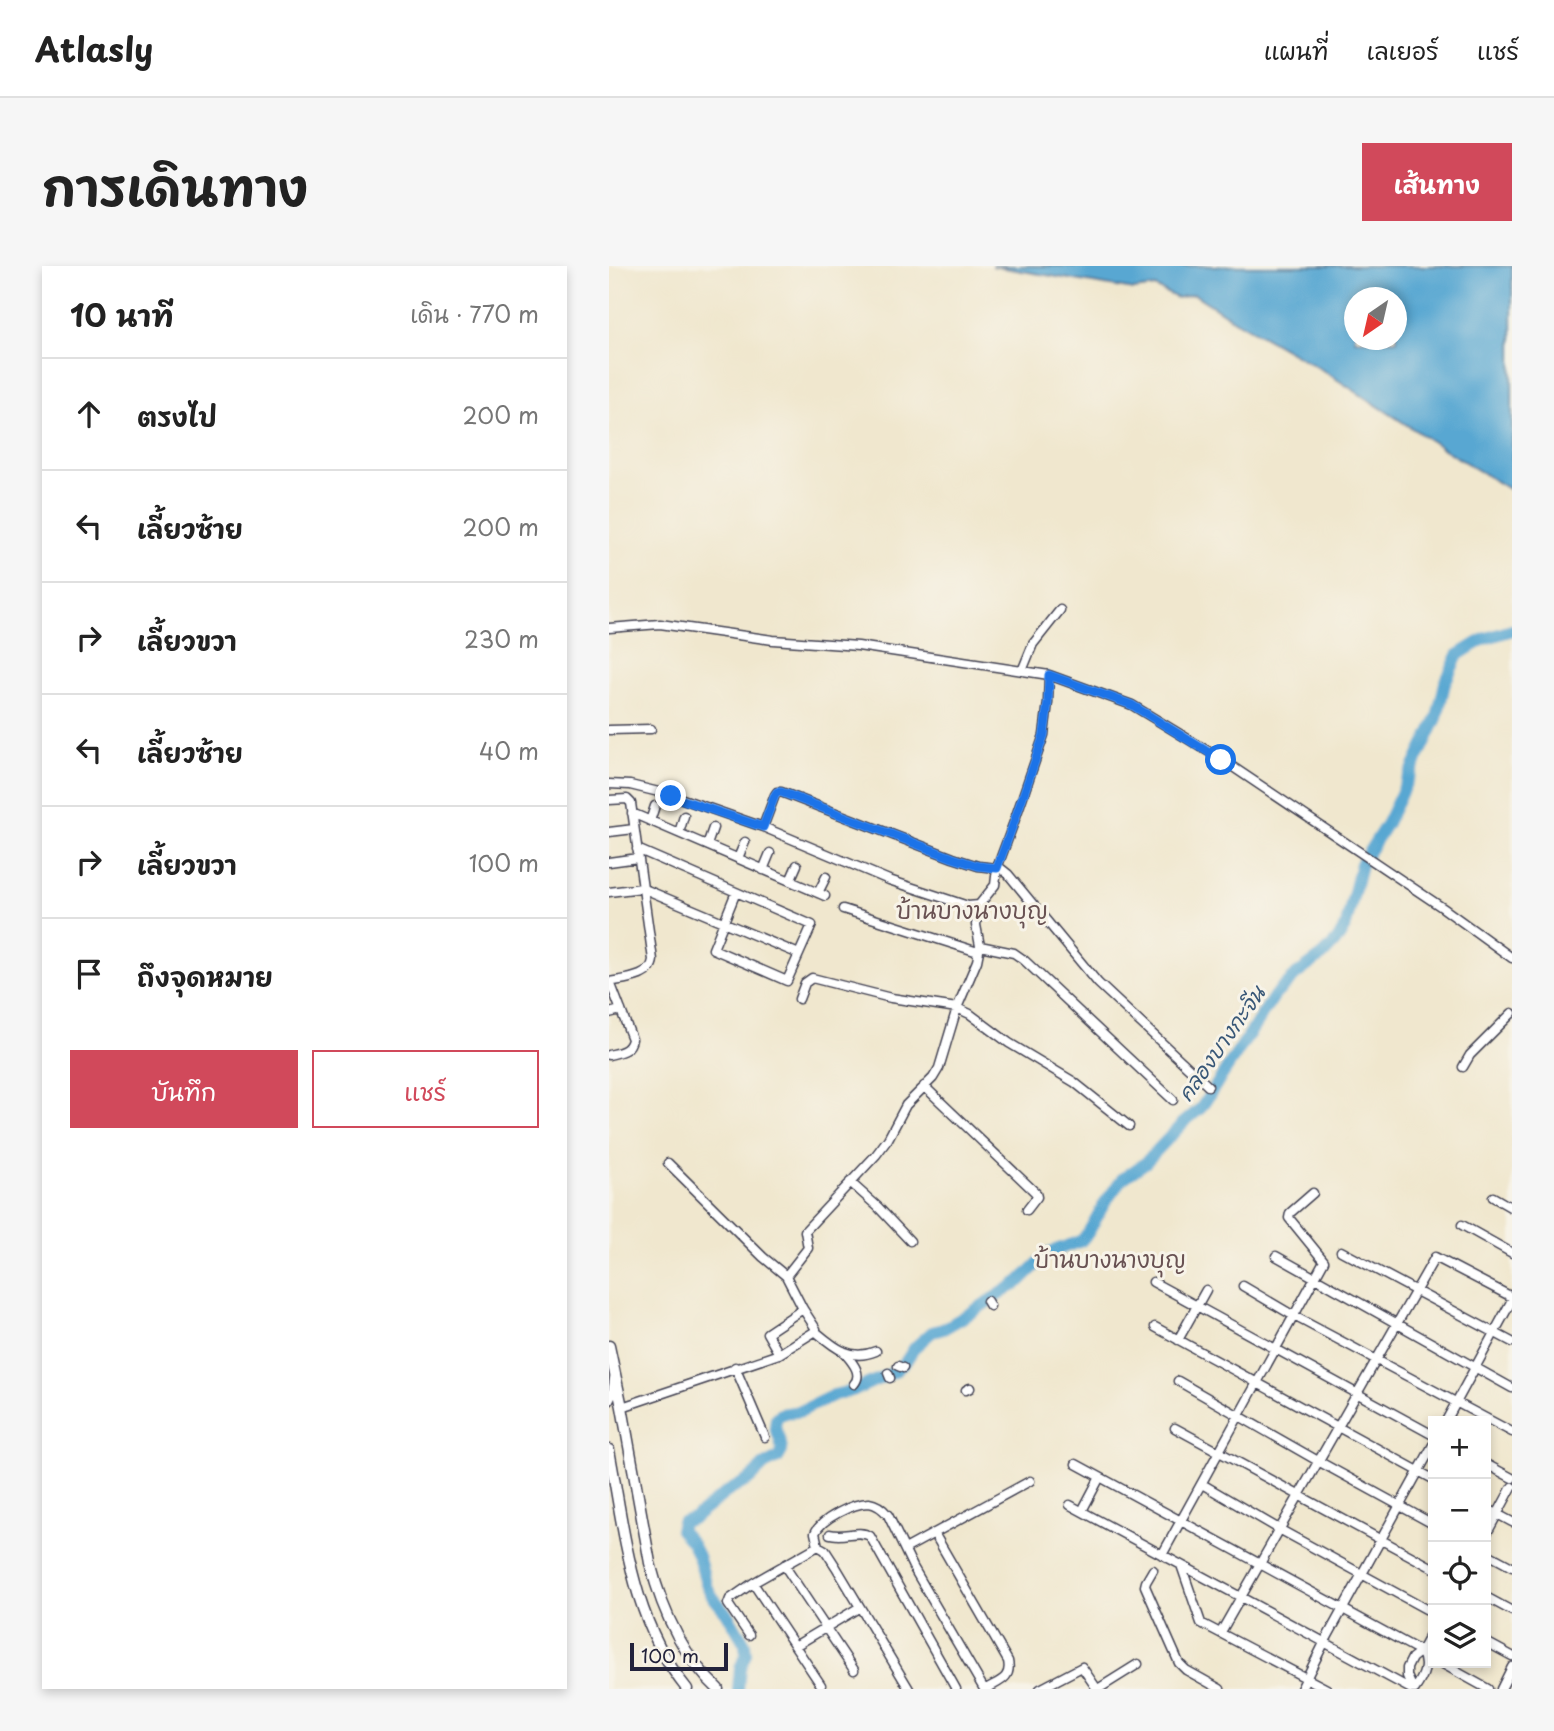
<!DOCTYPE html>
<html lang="th">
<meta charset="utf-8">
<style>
body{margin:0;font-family:"Playpen Sans","Playpen Sans Thai",sans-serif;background:#f6f6f6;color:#222}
.controls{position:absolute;right:21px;bottom:21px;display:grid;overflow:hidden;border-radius:0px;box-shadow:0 4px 10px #0003}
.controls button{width:63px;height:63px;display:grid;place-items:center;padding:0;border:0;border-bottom:2px solid #e0e0e0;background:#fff;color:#222;font:35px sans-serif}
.compass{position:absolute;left:735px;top:21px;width:63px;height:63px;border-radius:50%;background:#fff;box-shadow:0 4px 10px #0003;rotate:214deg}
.scale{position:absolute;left:21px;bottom:18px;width:98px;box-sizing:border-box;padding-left:7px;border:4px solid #22223b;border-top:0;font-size:19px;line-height:24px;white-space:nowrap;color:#22223b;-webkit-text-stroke:5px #f7f3e8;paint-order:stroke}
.stop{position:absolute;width:21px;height:21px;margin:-16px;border:5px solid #1a73e8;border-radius:50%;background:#fff}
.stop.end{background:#1a73e8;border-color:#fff;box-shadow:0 2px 7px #0008}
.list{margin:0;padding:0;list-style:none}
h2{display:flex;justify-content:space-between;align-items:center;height:91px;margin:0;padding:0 28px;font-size:30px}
h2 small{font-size:23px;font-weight:400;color:#767676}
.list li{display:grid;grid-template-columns:46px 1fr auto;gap:21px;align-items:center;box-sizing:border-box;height:112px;padding:0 28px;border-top:2px solid #e0e0e0}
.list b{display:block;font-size:26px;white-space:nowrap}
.list em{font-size:23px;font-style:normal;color:#767676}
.actions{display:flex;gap:14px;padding:21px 28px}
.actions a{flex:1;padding:16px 0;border:2px solid #d1495b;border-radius:0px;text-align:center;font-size:24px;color:#d1495b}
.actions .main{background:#d1495b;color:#fff}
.icon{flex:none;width:38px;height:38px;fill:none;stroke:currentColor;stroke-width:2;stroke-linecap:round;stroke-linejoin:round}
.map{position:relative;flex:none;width:903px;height:1423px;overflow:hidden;border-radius:0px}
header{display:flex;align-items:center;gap:42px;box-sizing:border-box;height:98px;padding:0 35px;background:#fff;border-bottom:2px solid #e0e0e0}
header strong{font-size:33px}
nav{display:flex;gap:38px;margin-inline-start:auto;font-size:24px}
.intro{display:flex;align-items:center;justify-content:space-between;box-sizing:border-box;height:168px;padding:0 42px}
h1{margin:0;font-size:49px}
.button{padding:18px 32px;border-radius:0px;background:#d1495b;color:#fff;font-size:24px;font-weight:700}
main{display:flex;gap:42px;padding:0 42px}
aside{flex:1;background:#fff;border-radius:0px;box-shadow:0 4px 10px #0003}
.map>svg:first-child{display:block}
</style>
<header>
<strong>Atlasly</strong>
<nav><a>แผนที่</a><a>เลเยอร์</a><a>แชร์</a></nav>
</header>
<div class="intro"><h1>การเดินทาง</h1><a class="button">เส้นทาง</a></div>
<main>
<aside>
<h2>10 นาที<small>เดิน · 770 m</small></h2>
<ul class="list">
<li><svg class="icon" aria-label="ahead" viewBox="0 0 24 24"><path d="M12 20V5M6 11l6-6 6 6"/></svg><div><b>ตรงไป</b></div><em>200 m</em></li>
<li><svg class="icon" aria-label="left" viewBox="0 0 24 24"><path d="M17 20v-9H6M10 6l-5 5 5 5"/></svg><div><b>เลี้ยวซ้าย</b></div><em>200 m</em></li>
<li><svg class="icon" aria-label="right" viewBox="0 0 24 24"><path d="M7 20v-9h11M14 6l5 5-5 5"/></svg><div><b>เลี้ยวขวา</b></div><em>230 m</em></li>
<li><svg class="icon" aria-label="left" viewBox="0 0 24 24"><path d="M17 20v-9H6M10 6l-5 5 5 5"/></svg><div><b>เลี้ยวซ้าย</b></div><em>40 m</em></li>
<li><svg class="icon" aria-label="right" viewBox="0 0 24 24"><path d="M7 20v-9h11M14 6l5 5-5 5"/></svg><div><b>เลี้ยวขวา</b></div><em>100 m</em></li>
<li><svg class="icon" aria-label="arrive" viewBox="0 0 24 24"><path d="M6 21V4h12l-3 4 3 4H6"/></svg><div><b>ถึงจุดหมาย</b></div></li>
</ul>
<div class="actions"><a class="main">บันทึก</a><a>แชร์</a></div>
</aside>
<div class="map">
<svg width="903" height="1423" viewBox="0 0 903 1423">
<rect width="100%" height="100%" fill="#f7f3e8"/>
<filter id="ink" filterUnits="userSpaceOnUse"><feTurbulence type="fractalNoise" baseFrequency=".0143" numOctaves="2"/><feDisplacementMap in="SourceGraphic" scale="14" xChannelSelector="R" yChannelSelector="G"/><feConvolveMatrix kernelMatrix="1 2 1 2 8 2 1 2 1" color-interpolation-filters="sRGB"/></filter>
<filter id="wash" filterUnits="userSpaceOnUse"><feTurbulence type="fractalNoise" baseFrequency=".00686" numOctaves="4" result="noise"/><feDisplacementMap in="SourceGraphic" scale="28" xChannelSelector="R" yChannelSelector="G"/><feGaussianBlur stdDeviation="1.57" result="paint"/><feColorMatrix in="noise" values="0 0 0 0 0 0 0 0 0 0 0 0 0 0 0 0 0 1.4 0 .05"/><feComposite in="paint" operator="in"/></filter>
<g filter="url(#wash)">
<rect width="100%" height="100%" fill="#f0e7ce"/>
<path fill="#59a7d2" stroke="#3e6486" stroke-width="2" fill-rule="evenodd" d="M383,0H903V225L841,187L715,105L622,52L585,28L568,32L546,21L525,24ZM746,32H788V74H746Z"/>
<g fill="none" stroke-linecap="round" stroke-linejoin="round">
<path stroke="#59a7d2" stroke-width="12" d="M129,1423L131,1402L137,1388L136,1378L119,1349L104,1331L98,1320L89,1290L82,1276L71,1264L73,1256L85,1252L118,1226L141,1213L155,1199L169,1192L173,1185L171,1173L166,1162L167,1153L172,1148L192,1145L225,1129L246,1124L285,1106L297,1095L306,1081L323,1066L334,1063L360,1048L411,1015L439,987L472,975L479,967L495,938L513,913L536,897L574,857L592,842L666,729L688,708L714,689L729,673L737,659L752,598L778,557L828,452L836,417L849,389L875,373L903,364"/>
</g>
</g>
<g filter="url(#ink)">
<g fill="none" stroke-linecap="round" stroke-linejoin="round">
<defs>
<path id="minor" d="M0,362L51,358L164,374L249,380L440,409L523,439L612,493L834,642L903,692
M413,405L424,378L451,344
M0,464L42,463
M0,518L21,519L62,529L154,561L280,614L359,640L370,639
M0,534L18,533L22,537L44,694C42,712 15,713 0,716
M23,547L216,630
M41,555L46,540
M154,561L166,529L168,526H172L344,592L369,600L388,602
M0,566L25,563
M70,567L75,550
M98,579L104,562
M28,583L203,659L178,715L104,683L127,626
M129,592L136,576
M0,596L29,592
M389,600L399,608L489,717L599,820
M154,604L161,587
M181,615L188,599
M0,626L33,622L190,688
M209,627L217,611
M234,643L369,686
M371,680L405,687L415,694L564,834
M190,733L196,717L203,712L282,732L348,742L361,748L400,777L465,816L520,860
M0,747L12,744
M0,789C11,786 21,785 23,773L1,716
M854,801L861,789L903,747
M315,820L427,927L428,931L418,944
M241,916L269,941L301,975
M884,931L903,942
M853,959L903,987
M732,985L903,1076
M667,990L903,1122
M177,1010L199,982L196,965L267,889L279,873L297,839L324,812L330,802L348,742L368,695L371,680L367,659L370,639L386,619L388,602L405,556L435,469L439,436L440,409
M544,1016L824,1169
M634,1020L685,1050L903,1166
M378,1035L381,1040
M546,1061L824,1213
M206,1065C225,1081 241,1096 267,1085
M569,1074L597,1024
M234,1085C241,1094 255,1107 245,1118
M170,1088L158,1067L194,1043
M289,1100L294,1102
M126,1101L156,1171
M279,1107L281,1112
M569,1115L709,1195L824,1258
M357,1124L361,1122
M0,1135L3,1129L5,1113
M13,1141L170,1088L205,1066L207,1063L194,1043L177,1010L154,991L59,897
M837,1155L903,1034
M566,1162L824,1302
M467,1198L824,1392
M877,1198L903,1212
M593,1218L670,1263L824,1347
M461,1239L802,1423
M877,1242L903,1256
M473,1245L491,1211
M325,1267L399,1395C403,1413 390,1415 377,1423
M221,1268C235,1272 249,1263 261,1270L347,1423
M877,1269L903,1221
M209,1280L206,1267C212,1253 244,1237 260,1237C268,1238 274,1243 279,1249L304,1301L375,1423
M296,1283L421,1215
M877,1287L903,1301
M553,1289L715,995L680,952L681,947L704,927
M175,1299L245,1404
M572,1299L592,1357L718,1423
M544,1304L537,1316L536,1320L570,1397L577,1404L611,1423
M144,1317L212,1419
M877,1331L903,1345
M612,1366L826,991L903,1031
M140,1369L119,1338L121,1333L144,1317L209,1280L216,1284L227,1301L300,1423
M877,1376L903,1390
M186,1380L251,1341
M832,1397L879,1423
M431,1423L473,1401L488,1423
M489,1423L529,1398
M692,1423L715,1377L824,1179
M804,1423L798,1410V1402L803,1392L812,1385L824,1363
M806,1423C815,1410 820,1399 812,1385
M892,1423L903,1401"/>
<path id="major" d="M0,1080L13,1141L41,1297C53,1344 73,1390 109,1423
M0,1184C16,1268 22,1354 78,1423"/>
</defs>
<use href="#minor" stroke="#414051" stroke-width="11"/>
<use href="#major" stroke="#414051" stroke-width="13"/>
<use href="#minor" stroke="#fff" stroke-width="8"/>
<use href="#major" stroke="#fff" stroke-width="10"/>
</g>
</g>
<g fill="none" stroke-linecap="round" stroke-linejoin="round" filter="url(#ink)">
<path stroke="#1a73e8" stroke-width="9" d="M62,530L154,561L166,529L168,526H172L344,592L369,600L388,602L405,556L435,469L439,436L440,409L523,439L612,494"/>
</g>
<g text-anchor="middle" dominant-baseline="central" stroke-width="6" stroke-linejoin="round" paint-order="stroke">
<g font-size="21" font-style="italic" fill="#385777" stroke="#f7f3e8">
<text transform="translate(611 777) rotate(-55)">คลองบางกะจีน</text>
</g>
<g font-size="23" fill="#695253" stroke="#f7f3e8">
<text x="363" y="643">บ้านบางนางบุญ</text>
<text x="501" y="992">บ้านบางนางบุญ</text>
</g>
</g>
</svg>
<div class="controls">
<button>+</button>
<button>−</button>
<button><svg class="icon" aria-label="locate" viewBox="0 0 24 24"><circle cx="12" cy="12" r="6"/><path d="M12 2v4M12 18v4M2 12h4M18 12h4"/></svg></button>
<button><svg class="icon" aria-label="layers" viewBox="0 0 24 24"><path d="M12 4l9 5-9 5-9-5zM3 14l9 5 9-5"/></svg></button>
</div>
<svg class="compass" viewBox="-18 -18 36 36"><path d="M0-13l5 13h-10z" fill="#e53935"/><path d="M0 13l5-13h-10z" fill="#767676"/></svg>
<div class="scale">100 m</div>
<div class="stop" style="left:612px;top:494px"></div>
<div class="stop end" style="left:62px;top:530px"></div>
</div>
</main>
